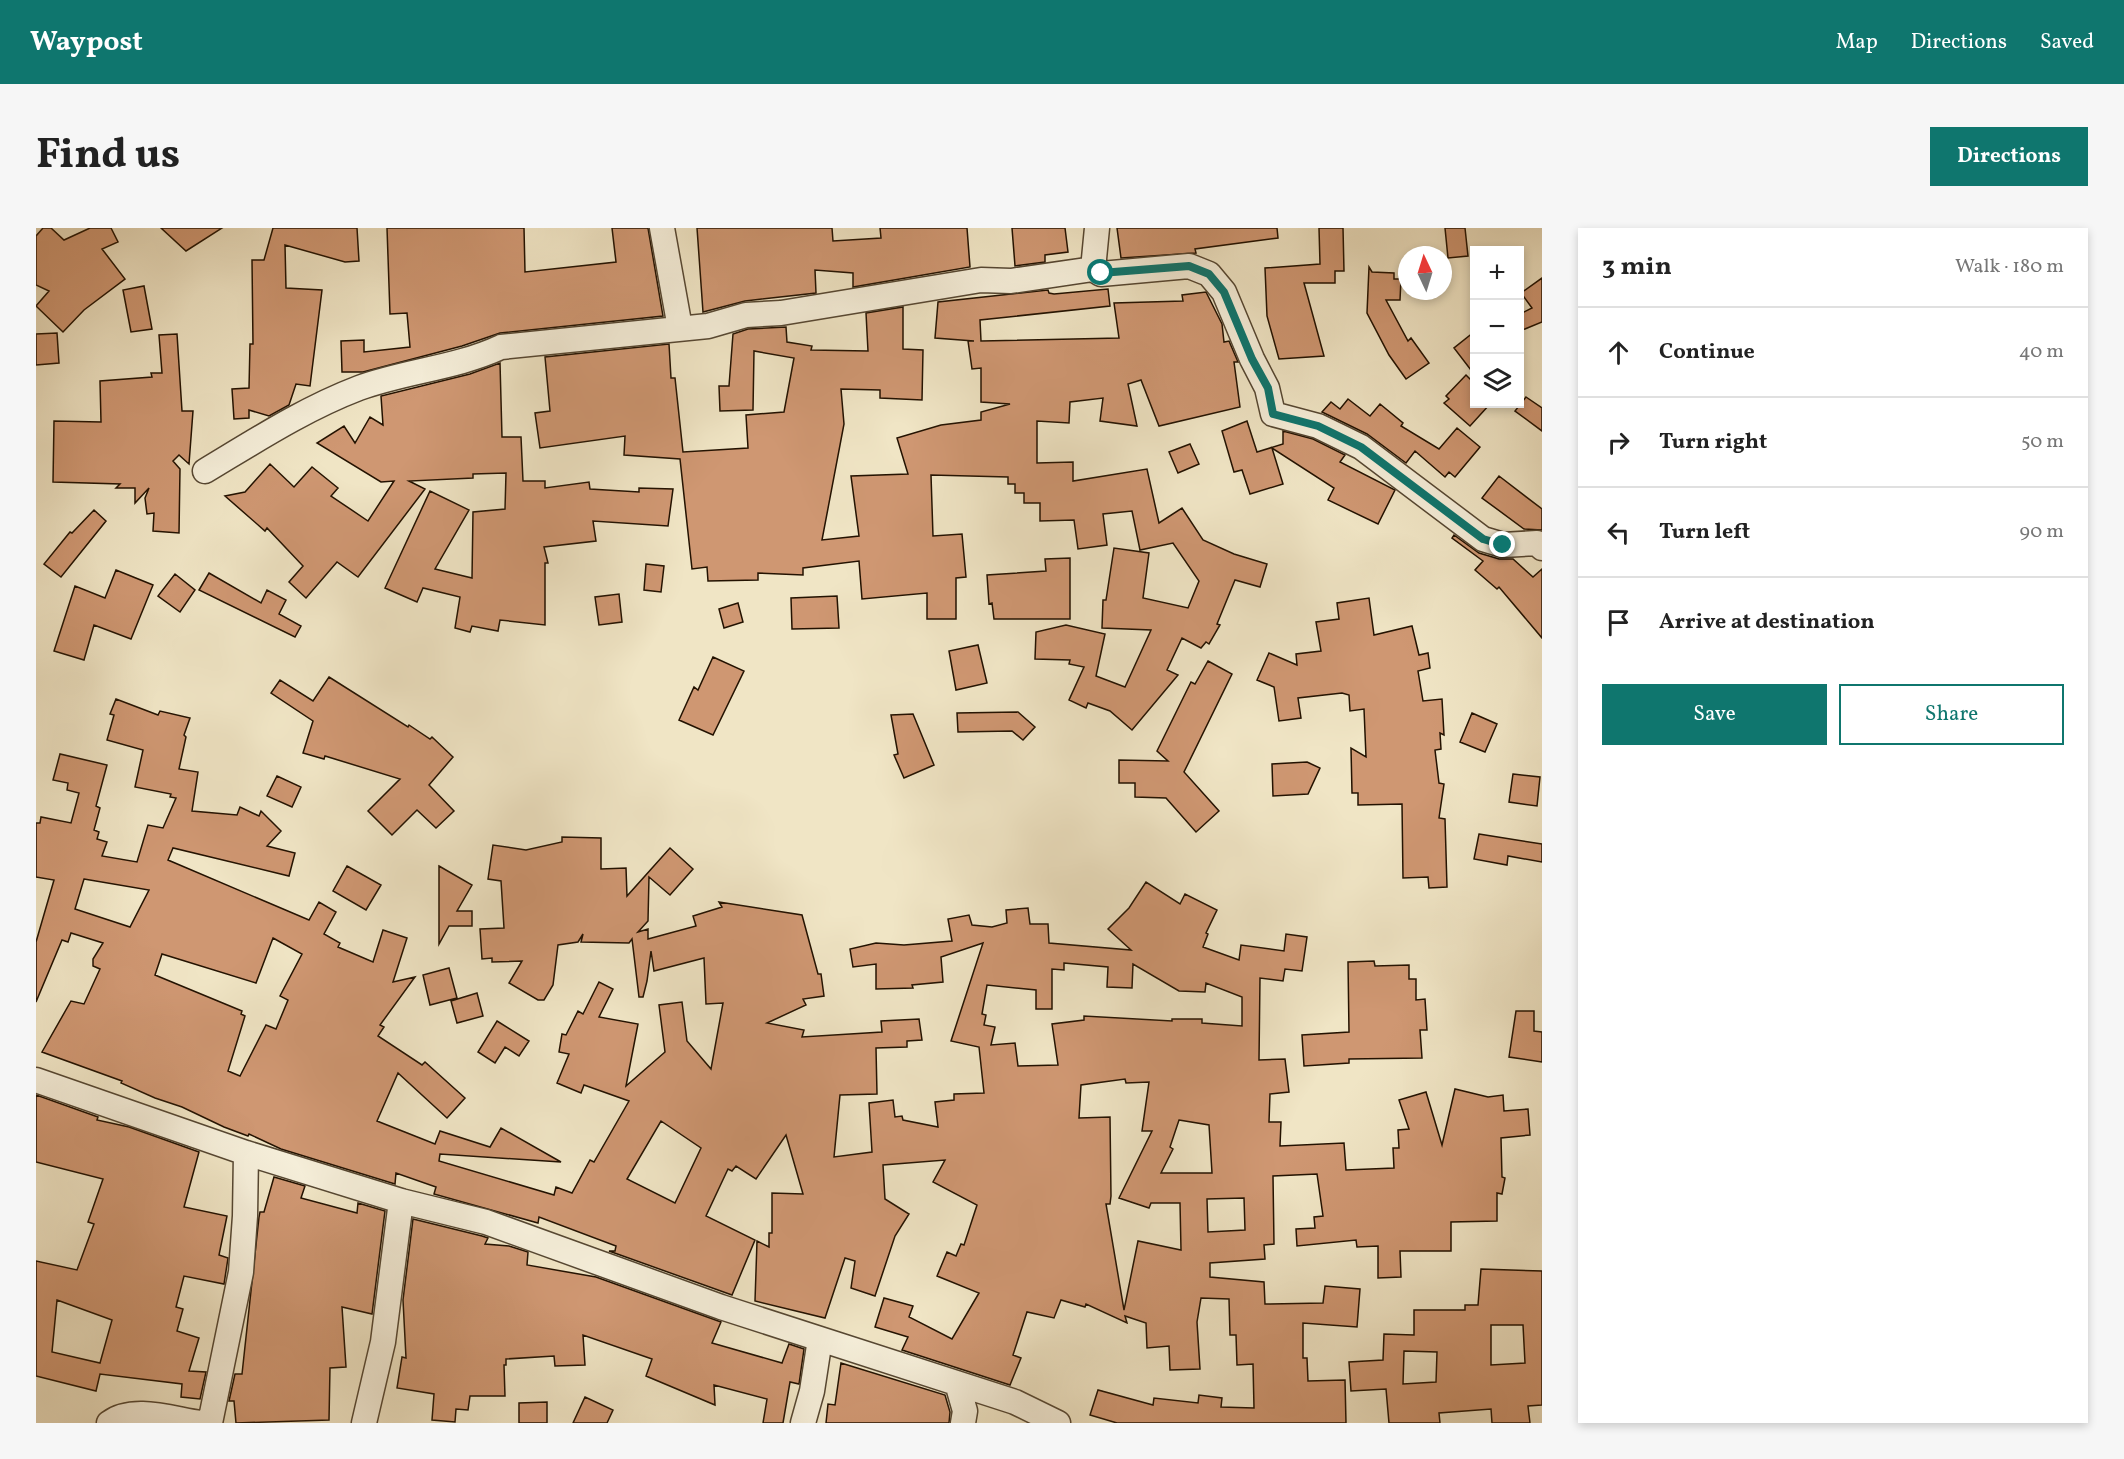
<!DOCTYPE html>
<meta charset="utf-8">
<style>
body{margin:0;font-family:Vollkorn,serif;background:#f6f6f6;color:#222}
.controls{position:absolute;right:18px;top:18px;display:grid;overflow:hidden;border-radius:0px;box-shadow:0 3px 9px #0003}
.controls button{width:54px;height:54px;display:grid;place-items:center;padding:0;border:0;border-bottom:2px solid #e0e0e0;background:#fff;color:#222;font:30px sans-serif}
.compass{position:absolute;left:1362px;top:18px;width:54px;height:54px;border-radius:50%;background:#fff;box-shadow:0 3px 9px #0003;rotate:356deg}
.stop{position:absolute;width:18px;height:18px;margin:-14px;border:4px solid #0f766e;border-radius:50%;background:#fff}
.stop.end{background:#0f766e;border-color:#fff;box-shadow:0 2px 6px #0008}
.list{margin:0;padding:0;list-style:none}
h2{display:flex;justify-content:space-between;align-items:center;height:78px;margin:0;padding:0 24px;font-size:26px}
h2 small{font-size:20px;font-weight:400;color:#767676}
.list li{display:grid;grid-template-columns:39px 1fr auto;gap:18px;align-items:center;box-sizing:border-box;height:90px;padding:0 24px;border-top:2px solid #e0e0e0}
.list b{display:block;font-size:22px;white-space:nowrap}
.list em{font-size:20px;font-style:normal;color:#767676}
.actions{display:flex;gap:12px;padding:18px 24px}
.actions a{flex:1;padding:14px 0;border:2px solid #0f766e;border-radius:0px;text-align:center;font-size:21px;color:#0f766e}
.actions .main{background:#0f766e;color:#fff}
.icon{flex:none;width:33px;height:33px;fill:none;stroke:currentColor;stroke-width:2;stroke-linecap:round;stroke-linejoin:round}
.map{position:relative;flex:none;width:1506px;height:1195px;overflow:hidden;border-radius:0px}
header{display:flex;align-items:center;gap:36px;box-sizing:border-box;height:84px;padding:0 30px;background:#0f766e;color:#fff}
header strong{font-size:28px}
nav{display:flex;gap:33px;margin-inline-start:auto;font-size:21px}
.intro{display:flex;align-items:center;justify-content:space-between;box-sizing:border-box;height:144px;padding:0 36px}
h1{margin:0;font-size:42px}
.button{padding:15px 27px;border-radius:0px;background:#0f766e;color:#fff;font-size:21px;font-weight:700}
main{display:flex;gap:36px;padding:0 36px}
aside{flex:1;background:#fff;border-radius:0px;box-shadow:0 3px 9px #0003}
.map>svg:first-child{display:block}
</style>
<header>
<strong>Waypost</strong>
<nav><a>Map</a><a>Directions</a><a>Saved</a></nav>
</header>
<div class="intro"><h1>Find us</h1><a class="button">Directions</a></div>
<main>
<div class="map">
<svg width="1506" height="1195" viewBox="0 0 1506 1195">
<rect width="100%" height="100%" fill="#f0e5c5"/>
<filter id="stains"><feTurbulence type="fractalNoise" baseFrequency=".00333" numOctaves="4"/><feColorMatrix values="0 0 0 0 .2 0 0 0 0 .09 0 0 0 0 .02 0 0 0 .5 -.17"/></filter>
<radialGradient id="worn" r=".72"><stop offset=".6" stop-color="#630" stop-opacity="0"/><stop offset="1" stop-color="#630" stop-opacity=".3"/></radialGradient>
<path fill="#cf9772" stroke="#231201" stroke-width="1.5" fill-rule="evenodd" d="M7,0H15L28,12L54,0H75L82,14L66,21L89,51L48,82L27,104L0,78L13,63L0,57V8Z
M125,0H186L150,23Z
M237,0H321L323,33L309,34L249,17L250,60L286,62L274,158L260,156L253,177L233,188L213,182V190L198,191L196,161L213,160L214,116H217L216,32H228Z
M351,0H488L489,44L580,34L576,0H612L627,88L464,105L426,118L327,144H306L305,113L328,112V124L374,119L371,85L354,86Z
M661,0H796L797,13L845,10L844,0H931L934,39L817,59V45L779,42L780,65L709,73L667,84Z
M976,0H1029L1032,24L1009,27V34L979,38Z
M1081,0H1241L1242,10L1159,21L1160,25L1085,30Z
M1283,0H1307L1308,43H1299V55H1268L1288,128L1243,131L1231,88L1229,40L1284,36Z
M1409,0H1429L1432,28L1412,30Z
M1333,39L1336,44L1358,45V51H1365L1364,72H1350L1372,113L1375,110L1393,135L1370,151L1353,127L1331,85Z
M1506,50V94L1484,103V86L1496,80L1485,65Z
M108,58L116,101L95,104L87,62Z
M1072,61L1074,78L944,92L945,113L1083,110L1078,75L1147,73L1146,67L1170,64L1186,96L1188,114L1193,113L1202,134H1198L1204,179L1123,198L1105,152L1092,156L1101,198L1064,193L1067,170L1034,174L1033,195L1001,193V235L1037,234V253L1111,241L1123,295L1146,280L1167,312L1198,326L1231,336L1224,359L1199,352L1181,396L1184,397L1173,416L1170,414L1165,420L1146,410L1131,442L1142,447L1096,502L1074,483L1052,475L1050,480L1033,472L1048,439L1033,436L1034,432L999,431L1000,404L1030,397L1069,406L1060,448L1089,459L1115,402L1066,400L1067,372H1070L1078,320L1113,325L1107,370L1152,380L1163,353L1137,315L1104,322L1096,283L1067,286L1071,317L1042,321L1038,292L1004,293V275H988V265H979V256H972V249L895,247L897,308L926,306L930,349L920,350V391H891V365L826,371L823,333L767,340V347L722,345V352L672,353L671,339L656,341L644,231L588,227L589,208L504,220L499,185L514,183L509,129L633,116L635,150H639L647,224L712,220L710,187L748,184L758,130L718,123L717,182L684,183L683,158H693L697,106L712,101L750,99L751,114L776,118L775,122L832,123L830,85L867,79V121L887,122L886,172L844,170V162L805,161L808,196L786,312L823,308L815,248L872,246L861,210L905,197L945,192V184L974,176L945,174V140L936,141L932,113H938L899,110L902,74L1012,62L1013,65L1018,66Z
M1438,104V146L1418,120Z
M21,105L23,135L0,137V106Z
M141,106L146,183H157L153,236L143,227L137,233L144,241L143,305L117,303L118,285L111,286L109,270L113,260L99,275V260H80L84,256L17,254L18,193L65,194L64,153L116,149L115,145H126L123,107Z
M464,135L466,209H485L487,253H509V260L553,254L554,261L603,264V260L637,261L632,298L557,293L560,313L508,319L512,335H509V397L464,392L462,403L436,398L434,404L419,400L424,369L387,360L381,374L349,360L394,263L433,282L399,341L436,350L437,284L469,281L470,245L437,246V250L373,253L389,261L322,349L301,334L270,370L253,354L267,338L231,300L229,303L189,268L209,264L234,236L258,259L276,239L302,260L295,268L332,293L358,253L345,254L281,215L308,198L319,215L334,189L347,197L345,168L434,146Z
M1430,147L1438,155V176H1454L1434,198L1408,175L1413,171L1410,168Z
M1490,169L1506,180V203L1479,183Z
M1312,171L1334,188L1344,176L1367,195L1365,198L1403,221L1421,200L1444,219L1419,249L1413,244L1409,249L1379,223L1370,235L1331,206L1286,184L1295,174L1304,181Z
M1211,193L1221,224L1247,216V203L1277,211L1309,227L1304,234L1359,262L1342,296L1292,272L1298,260L1236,220L1247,256L1214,266L1206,242L1198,244L1186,203Z
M1154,216L1163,236L1142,245L1133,224Z
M1463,248L1506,281V302L1488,301L1446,270Z
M58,282L70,293L25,349L8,336L34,304L36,305Z
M1418,307L1443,325L1463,331H1477L1497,349L1506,341V410L1463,359L1461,361L1439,342L1447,333L1416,310Z
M1034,330V391H958L956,375L953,376L951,347L1010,343L1009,331Z
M610,336L628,338L625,364L608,362Z
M80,342L117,357L95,411L58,397L48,432L18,423L39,358L69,370Z
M173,345L225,375L231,362L250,372L243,386L265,398L259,409L163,362Z
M139,346L159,362L144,384L122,368Z
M583,366L586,394L563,397L559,369Z
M801,368L803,400L756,401L755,370Z
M1333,370L1338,407L1376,398L1383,427L1392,425L1394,440L1382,443L1387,473L1406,471L1408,507L1404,505L1405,521L1399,522L1403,555L1408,556L1403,590L1409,591L1411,659L1393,660L1392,649L1367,650L1366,576L1322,577V565H1316L1315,520L1330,529L1328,481L1314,483L1313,467L1306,465L1262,470L1265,490L1243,493L1238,459L1221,452L1233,425L1261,437L1260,426L1285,423L1280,394L1303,391L1301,375Z
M702,375L707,394L688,400L683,381Z
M942,417L951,455L920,462L913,423Z
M677,429L708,443L677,507L643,492L658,459L662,462Z
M1172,433L1196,446L1148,544L1183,583L1160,604L1130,570L1099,569V555H1083V532L1132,533L1121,523L1155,454L1159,456Z
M293,449L372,499L373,497L394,511L396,509L417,529L393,557L418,583L400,600L381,582L356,607L332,583L364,551L289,528L288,531L267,525L277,493L235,465L244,452L277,473Z
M80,471L122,487L124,483L154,490L148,507L150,509L143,541L162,544L156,583L201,587L204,579L223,588L225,583L245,603L231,618L259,625L253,648L137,620L132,632L273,692L283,674L300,684L288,706L304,715L302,719L337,734L347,702L371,710L357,754L379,749L344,797L348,799L342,808L386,837L389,834L429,870L411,890L362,845L341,893L399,916L404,903L454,919L465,900L525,934L404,926L403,933L518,967L520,959L536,965L554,932L558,934L593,873L548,857L545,865L521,855L533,826L523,824L526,806L530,807L542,783L547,786L563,754L577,761L563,789L602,796L590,858L629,824L623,777L646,774L651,813L675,841L687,775L670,776L668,730L618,743L615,723L611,753L607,769H603L596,711L593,715L545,714L547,706L542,714L522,717L517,757L508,772H502L473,755L486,733L456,734V730L446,731L444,701L468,700L465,653L452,651L457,617L490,622L526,614V609L565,610V641L590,640L591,668L634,620L657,641L634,667L613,649L612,693L602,704L612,701V711L660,698L657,688L686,679L683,674L766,687L782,746H785L788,768L767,771L770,777L731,795L768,802L766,809L846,804L845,793L883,791L886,812L871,813V819L840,820L841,866L804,867L798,929L836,924L833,875L857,872L859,889L866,888L867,892L902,899L899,874L918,872V866L948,865L943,819L915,813L947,715L905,729L907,754L876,757L877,760L840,761V736L817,739L814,721L840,715L868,717L916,713L912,691L933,687L936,697L956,699L971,695L970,682L992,680L994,696H1012L1013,715L1095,722L1072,701L1093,680L1110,654L1144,676L1149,666L1181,682L1170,705L1172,706L1167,719L1203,732L1205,717L1248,723L1250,706L1271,709L1266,743L1249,741L1247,753L1224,750L1223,832L1249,831L1253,864L1234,866L1233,894H1245L1244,918L1308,915L1310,942L1358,940L1357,920H1363L1362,902L1373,901L1363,872L1390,864L1406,917L1419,861L1452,869L1467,867L1468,883L1492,881L1494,907L1465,910L1466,949L1469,950L1466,966L1461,965V993L1415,994V1023H1364L1365,1049L1342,1050V1018L1321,1019L1320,1012L1261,1018L1260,1001L1279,1000L1278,989L1287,988L1281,946L1237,948L1238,1016L1228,1017L1229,1031L1174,1035V1049L1228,1054L1229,1076L1287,1075L1289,1058L1324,1061L1321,1099L1267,1095V1130H1271L1272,1153L1309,1152L1310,1195H1081L1054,1187L1062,1162L1117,1177L1118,1170L1162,1175L1163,1167L1186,1170L1185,1179L1218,1180L1217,1136L1201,1137L1200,1107H1194L1193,1071L1165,1070L1161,1094L1164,1141L1134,1142L1133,1118L1111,1120L1110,1095L1089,1088L1091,1095L1050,1076L1049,1079L1025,1072L1018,1090L991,1084L977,1127L985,1130L974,1157L866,1122L872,1109L839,1099L848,1070L877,1078L873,1089L916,1111L943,1065L901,1048L911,1024L920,1028L925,1016L928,1017L941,977L897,954L909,932L847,937L849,971L873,986L859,1008L839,1068L815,1060L819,1033L809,1030L789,1090L719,1073L721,1013L733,1019V1005H736V965L767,966L750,907L720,951L700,938L696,943L692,941L670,988L719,1012L696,1067L573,1023H579L580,1018L503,989L502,995L398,966L400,959L360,945L359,956L245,921L213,906L212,908L188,899L146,879L119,870L85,855L86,853L6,824L35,773L48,776L64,741L57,738V731L67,715L35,705L32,714L26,712L0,774V714L18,652L0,649V595H4L5,589L35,595L43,565L31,562L32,555L17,552L24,526L71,537L60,578L64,580L58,602L63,604L61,611L71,614L66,628L101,634L112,597L127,600L140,570L134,569L135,566L99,559L107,522L71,512L78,487L74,486ZM48,651L113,662L94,699L39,681ZM237,710L266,726L244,768L252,772L240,801L230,797L204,848L192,843L209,788L205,786L206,783L119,747L126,726L220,755ZM1028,735L1072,739L1071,759L1096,760L1097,736L1143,763L1169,764L1170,755L1206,769V798L1166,795V791H1136V793L1048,788V792L1016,796L1022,837L982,838L979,815L955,817L959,799L948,797L950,787L946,786L951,757L1000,762V781H1016V741L1028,742ZM1089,851L1090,855L1113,854L1106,903H1116L1083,970L1113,980L1115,975H1144L1145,1022L1102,1013L1088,1082L1070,976H1074L1075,968L1074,889L1043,890L1045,857ZM1143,892L1173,897L1176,945H1125L1137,921L1134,919ZM625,893L665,920L639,975L591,951ZM1208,970L1209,1002L1172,1004L1171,971Z
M982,484L999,499L987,512L976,503L922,504L921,485Z
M1436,485L1461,496L1449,524L1424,514Z
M877,486L898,537L868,550L858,527L862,526L855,487Z
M1271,534L1284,540L1272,566L1237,568L1236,536Z
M1477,546L1504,549L1501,578L1473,574Z
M241,548L265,559L256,579L231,568Z
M1443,606L1506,616V634L1472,628L1471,637L1438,631Z
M311,638L345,657L330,682L297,663Z
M403,638L436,657L421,683H436V698H413L403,716Z
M1338,733L1339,738L1373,737V751H1380V772L1389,771L1391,802H1384L1386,830L1313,831V835L1268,838L1266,807L1313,804L1312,734Z
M413,740L421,770L394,777L387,747Z
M441,765L447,788L421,795L415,773Z
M1480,783H1498V803L1506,804V834L1473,829Z
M461,793L493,813L483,828L469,819L459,835L442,824Z
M0,867L62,889L61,892L93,899L163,924L148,979L191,988L183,1027L192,1030L188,1056L148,1048L140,1079L147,1081L141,1103L163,1110L153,1143L170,1144L164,1171L145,1169L146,1156L64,1146L60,1163L0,1148V1033L41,1042L58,996L52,994L67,951L0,934ZM21,1072L76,1092L64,1135L16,1124Z
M238,949L269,958L265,970L321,985L322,975L349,983L336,1086L306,1079L310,1139L294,1140L293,1192L200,1195L198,1173H193L199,1146H206L223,989L224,984H228Z
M377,991L446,1008L452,1010L449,1016L473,1018L492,1024L491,1037L560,1049L685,1094L676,1115L746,1135L753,1116L768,1121L763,1156L754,1154L747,1195H727L731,1171L678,1157L679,1177L610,1148L616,1131L547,1107L549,1137L519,1138L518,1128L470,1131V1137H468L469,1168H434L432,1182L420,1181L419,1194L396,1192L398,1166L361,1160L366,1129L370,1130L367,1072Z
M1445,1041L1506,1043V1177L1492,1178L1494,1195H1456L1455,1181L1403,1185L1404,1195H1353L1350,1161L1315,1163L1313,1134L1347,1132L1348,1106L1378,1107V1082H1429V1077H1442ZM1455,1097H1487L1489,1135L1455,1137ZM1368,1123L1401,1124L1400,1154L1367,1156Z
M805,1135L909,1167L914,1184L913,1195H790L792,1176L799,1177Z
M549,1169L577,1182L571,1195H537Z
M511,1174V1195H483V1175Z"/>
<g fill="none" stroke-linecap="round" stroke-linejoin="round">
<defs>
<path id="minor" d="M626,0L644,100
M1061,0L1057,41L1065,46L1153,38L1173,46L1188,64L1216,131L1231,160L1237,186L1282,198L1325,219L1447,311L1467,317L1501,315L1506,320
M169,243C219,213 268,181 323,160C369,143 420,140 465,119L672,98L710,87L745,85L945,52L975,53L1057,41
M0,852L210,925L365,973L450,994L685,1079L979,1174L1022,1195
M921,1155L929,1183L927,1195
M73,1195C97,1177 136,1191 164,1195
M174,1195L205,1044L209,988L210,925
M328,1195L347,1114L365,973
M767,1195L776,1163L784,1111"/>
</defs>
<use href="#minor" stroke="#564732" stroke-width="27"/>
<use href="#minor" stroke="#f5eed9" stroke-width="24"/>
</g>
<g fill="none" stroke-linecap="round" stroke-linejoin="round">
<path stroke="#0f766e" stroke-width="8" d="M1065,45L1153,38L1173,46L1188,64L1216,131L1232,160L1237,186L1282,198L1325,219L1447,311L1467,317"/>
</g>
<rect width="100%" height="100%" filter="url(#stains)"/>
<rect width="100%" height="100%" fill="url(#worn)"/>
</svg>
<div class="controls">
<button>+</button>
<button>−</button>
<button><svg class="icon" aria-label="layers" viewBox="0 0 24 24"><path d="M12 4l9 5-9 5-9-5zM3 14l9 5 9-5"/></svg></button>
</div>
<svg class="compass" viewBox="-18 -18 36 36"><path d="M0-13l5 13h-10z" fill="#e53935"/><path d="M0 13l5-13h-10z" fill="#767676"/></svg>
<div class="stop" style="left:1065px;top:45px"></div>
<div class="stop end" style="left:1467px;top:317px"></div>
</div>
<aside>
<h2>3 min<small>Walk · 180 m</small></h2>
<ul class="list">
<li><svg class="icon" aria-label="ahead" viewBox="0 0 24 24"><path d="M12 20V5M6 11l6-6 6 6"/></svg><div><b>Continue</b></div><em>40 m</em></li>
<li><svg class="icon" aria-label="right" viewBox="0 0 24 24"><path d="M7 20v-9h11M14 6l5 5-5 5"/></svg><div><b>Turn right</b></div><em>50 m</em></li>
<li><svg class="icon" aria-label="left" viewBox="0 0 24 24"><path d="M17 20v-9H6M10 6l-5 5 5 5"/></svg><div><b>Turn left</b></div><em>90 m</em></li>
<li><svg class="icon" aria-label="arrive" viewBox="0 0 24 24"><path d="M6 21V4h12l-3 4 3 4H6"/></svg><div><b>Arrive at destination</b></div></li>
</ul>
<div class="actions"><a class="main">Save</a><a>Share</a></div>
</aside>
</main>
